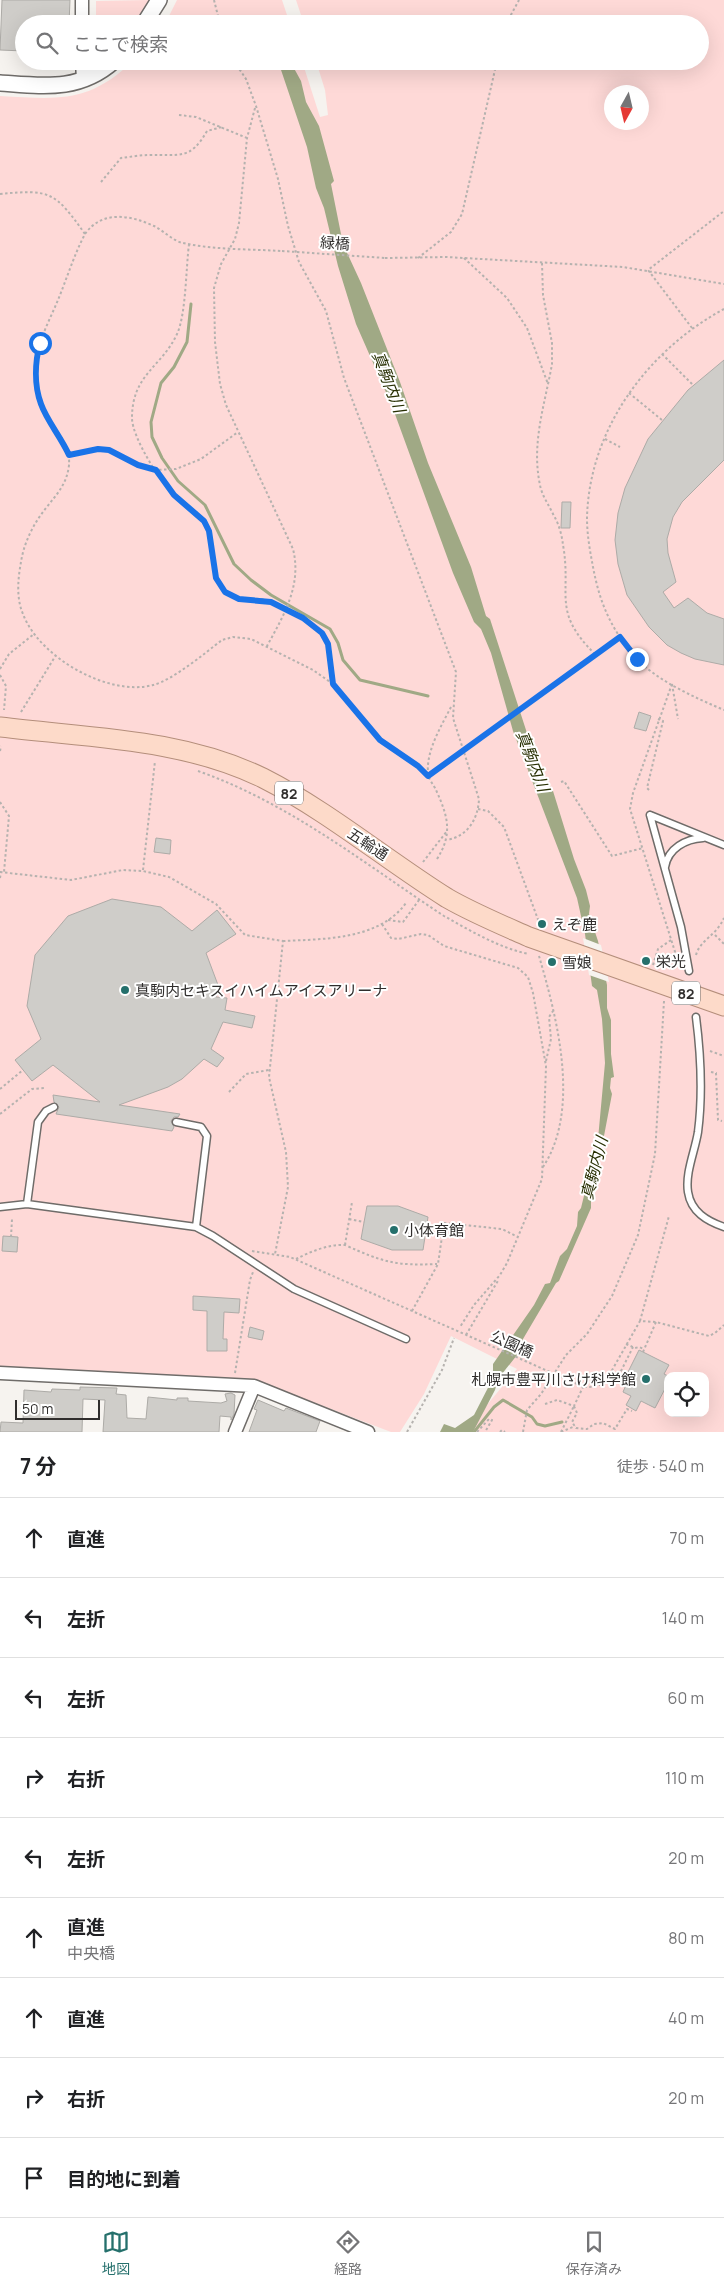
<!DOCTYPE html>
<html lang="ja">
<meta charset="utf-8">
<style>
body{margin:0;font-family:Manrope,"Noto Sans JP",sans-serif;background:#f2f2f2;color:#202124}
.controls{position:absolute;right:15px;bottom:15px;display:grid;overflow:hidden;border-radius:10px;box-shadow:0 5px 20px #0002}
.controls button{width:45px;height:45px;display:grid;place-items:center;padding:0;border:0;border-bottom:1px solid #e0e0e0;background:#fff;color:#202124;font:25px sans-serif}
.compass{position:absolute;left:604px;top:85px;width:45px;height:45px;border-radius:50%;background:#fff;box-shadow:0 5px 20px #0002;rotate:188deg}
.scale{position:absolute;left:15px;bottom:12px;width:85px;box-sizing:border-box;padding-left:5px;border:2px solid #302e2d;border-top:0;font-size:14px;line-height:18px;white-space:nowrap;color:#302e2d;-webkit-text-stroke:4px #fff;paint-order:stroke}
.stop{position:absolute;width:15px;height:15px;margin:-11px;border:4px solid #1a73e8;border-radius:50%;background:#fff}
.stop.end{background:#1a73e8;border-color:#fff;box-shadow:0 1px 5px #0008}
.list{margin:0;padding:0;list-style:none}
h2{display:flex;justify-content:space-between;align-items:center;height:65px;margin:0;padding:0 20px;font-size:21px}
h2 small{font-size:16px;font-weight:400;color:#757577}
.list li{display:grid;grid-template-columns:32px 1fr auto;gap:15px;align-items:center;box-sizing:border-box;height:80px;padding:0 20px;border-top:1px solid #e0e0e0}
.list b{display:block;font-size:19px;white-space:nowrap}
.list p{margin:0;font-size:16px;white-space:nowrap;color:#757577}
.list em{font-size:16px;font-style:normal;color:#757577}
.icon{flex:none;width:28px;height:28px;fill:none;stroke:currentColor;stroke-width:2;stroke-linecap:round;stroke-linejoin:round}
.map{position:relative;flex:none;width:724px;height:1432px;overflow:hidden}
.search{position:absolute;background:#fff;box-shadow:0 5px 20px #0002;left:15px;right:15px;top:15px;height:55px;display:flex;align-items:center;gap:12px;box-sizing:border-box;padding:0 18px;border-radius:28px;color:#757577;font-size:19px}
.sheet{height:785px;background:#fff}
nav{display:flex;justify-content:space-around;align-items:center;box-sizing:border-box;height:70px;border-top:1px solid #e0e0e0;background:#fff;font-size:14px;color:#757577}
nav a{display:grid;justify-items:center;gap:2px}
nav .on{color:#25706c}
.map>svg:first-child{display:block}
</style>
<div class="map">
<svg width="724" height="1432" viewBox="0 0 724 1432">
<rect width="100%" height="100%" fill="#f6f3ef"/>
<path fill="#fed9d7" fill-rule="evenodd" d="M149,0L135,24H96V1Z
M177,0H282L290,24H165Z
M296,0H724V1432H470L476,1418L517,1369L451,1336L424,1394L400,1432H391L255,1380L0,1367V96C58,99 88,104 133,61H302L320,117L328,115L325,90L316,61H700V24H304ZM612,92H642V122H612ZM668,1376H705V1413H668Z"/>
<path fill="#a0a985" d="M278,61H290L301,81L306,102L319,126L334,181L331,184L343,244L361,283L400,382L428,463L471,567L486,616L490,619L538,767L553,791L574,859L586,890L590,906L589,914L598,941L607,985V1008L611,1020V1054L614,1077L611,1078L610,1088L612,1094L595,1183L596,1189L591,1198V1208L559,1281L556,1283L523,1339L521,1350L498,1379L495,1390L473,1432H440L444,1424L455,1428L474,1415L493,1378V1364L534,1305L545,1284L550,1283L560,1256L567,1249L577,1226L578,1212L581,1208L598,1139L605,1063L602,1019L597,990L592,986L585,934L577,898L513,731L491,653L481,629L474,622L453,573L392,406L356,324L338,266L324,208L316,188L307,147Z"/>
<path fill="#f6f3ef" d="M583,938L601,945L609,982L589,975Z"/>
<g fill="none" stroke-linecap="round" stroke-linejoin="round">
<path stroke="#a0a985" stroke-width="3" d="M191,304L187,342L174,367L161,383L151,422L152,437L162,458L178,481L205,505L234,564L251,580L271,595L330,629L338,643L343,660L360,680L428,696
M474,1432L494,1407L503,1400L532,1417L537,1424L545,1426L562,1422"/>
</g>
<path fill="#cfcdc9" stroke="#adaba7" d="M2,0H70L69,24H24V51L0,50Z
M724,360V460L682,502L673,517L667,539L668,553L676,582L663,592L674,608L688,598L707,613L724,619V665L695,659L681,653L667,645L649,627L627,595L618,564L615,540L618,513L625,488L648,439L688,390Z
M562,502H571L570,528H561Z
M639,712L651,716L646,731L634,728Z
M156,838L171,840L170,854L154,852Z
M112,899L161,907L192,931L217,910L236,934L206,953L218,985L216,997L227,998L225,1010L255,1016L252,1028L223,1022L211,1049L224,1058L217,1067L204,1059L182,1079L168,1087L119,1105L180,1114L178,1117H174L171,1121L174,1127L172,1131L56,1114L59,1107L54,1102L53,1095L100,1102L53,1065L32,1081L15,1060L41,1039L27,1006L35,955L68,916Z
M367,1206H398L428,1217L423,1250H392L361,1239Z
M3,1236L18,1237L17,1252L2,1251Z
M193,1296L240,1299L239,1313L224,1312L223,1339H227V1351H207V1311L193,1310Z
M250,1327L264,1331L262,1340L248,1337Z
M639,1350L669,1365L664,1374L668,1376V1383L655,1408L641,1401L636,1411L626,1405L631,1396L623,1392L626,1385L622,1384Z
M80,1387L117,1388L116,1394L126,1395L127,1418L146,1419L148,1397L177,1400V1398H188V1401L221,1403L227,1401L225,1394L231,1393L235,1395L234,1414L231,1420V1417L220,1416L219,1432H103L105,1400L83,1399L82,1432H0L1,1422L23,1423L24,1390L51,1392L52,1389L80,1390Z
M258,1400L284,1411L286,1408L320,1421L316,1432H249L257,1410L254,1409Z"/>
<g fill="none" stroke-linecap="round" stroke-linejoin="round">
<defs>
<path id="service" d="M650,815L681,927L689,971
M650,815L724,845
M665,867C668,848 686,839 703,838
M696,1017C701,1056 703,1093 698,1132C695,1151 685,1173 688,1192C691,1212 707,1221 724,1227
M176,1122L201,1127L207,1136L196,1227
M27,1204L38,1122L46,1111L54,1107
M0,1207L27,1204L196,1227L213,1236L294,1289L406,1339"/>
<path id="minor" d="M82,24V0
M82,61L83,80
M0,1373L254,1386L368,1432
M235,1432L254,1386"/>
<path id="tertiary" d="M144,24L159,0
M0,83C43,86 79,92 114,61"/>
<path id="primary" d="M0,727C89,738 181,738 263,778C328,811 385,859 447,898C473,913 502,925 529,937L724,1006"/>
</defs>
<use href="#service" stroke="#6f6c69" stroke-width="9"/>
<use href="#minor" stroke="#6f6c69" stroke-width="15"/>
<use href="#tertiary" stroke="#6f6c69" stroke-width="18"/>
<use href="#primary" stroke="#b48e7b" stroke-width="21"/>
<path stroke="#b5b2af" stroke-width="2" stroke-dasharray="2.5 2.5" stroke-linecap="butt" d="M214,0L220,24
M506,24L519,0
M234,61L246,79L256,106L278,179L288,226L299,262L326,311L344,378L456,672L453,718L479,799C478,819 468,836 447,840
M255,108L247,138L239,223L235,239L221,264L214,288L215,342L220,384L226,405L293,549C302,585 284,615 267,646
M179,115L196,117L247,138
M101,182L121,158C130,157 140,155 149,155C179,154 190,161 207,131L222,127
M0,194C51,189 55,192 85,234C74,255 67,278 58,300C51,317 41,335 38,353C35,369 36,390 42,405C50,426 71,442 69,465C67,484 57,494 46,508C34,523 24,542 21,562C18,578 16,598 23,614C39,657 108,697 153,685C173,680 205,653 222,640L233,637L251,639L313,670L333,684L380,740L418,766L428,775L456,756
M85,234C102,210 130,215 154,226C164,231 173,241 183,243C215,250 250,249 282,251
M189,244C186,267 186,315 177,334C162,367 132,374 132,418C132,437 160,482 175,496C183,504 197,510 203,520C218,541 205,572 225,591C235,601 248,598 260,599C277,600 319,625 327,640C331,648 331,673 333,684
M385,258L446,257L623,267L724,284
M418,258L451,232L462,214L497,61
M464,258L507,298L527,328L548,384
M542,263L543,295L552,343V364C545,404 531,443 540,485C542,496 549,505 554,516C559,524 562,536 563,545C572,595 551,611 595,654
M724,309C648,350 589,429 587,518C587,535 590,551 593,567C600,604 611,629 636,658C657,681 696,698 724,710
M692,328L648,270L724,211
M662,354L693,385
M629,393L662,420
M605,439L620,447
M69,455L98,449L109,450L138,465L156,470L176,469L201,459L238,432
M0,669L9,654L34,634
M0,675L6,686L4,710
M567,676L619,637
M672,684L633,793L630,809L676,955
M672,684L678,719
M21,712L56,655
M0,751L1,746
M198,771C289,803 365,864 444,916C471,931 499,948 529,954
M561,782L564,781L612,856L643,848
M649,790L647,788L663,721L658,719
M0,802L9,816L4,872
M478,809L488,811L504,827L540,925
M437,859C453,834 448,816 436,790C434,785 428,779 428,773C426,750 442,725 452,705
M423,862L447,831
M143,870L155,761
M0,872L71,880L123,870L143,871L169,877L216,904L245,935L283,941L269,1077L286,1152L288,1187L275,1254
M0,878L1,872
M388,920L403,922L419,900
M382,924L391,938L398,939L421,934L428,935L444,946L518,968L528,977L533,993L546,1066L542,1179L507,1263L500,1275L474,1305L460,1327
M715,935L724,944
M283,941C324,939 379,940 406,903
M696,955C700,940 716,936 724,918
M539,956C557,1018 581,1109 543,1167
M653,965L658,949L671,940
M710,1051L724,1056
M546,1061L551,1039L549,1017L553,1011
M711,1072L716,1073L718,1120L722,1121
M0,1089L23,1070
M229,1092L246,1074L269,1070
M0,1114L32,1089L44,1088
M349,1219L364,1222
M11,1237L12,1219
M345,1245L352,1202
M252,1251L290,1257L584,1387C594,1387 600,1387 607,1379L640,1321L656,1322L709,1336L715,1333L724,1325
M296,1259C310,1252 328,1244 345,1245C383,1262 395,1266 437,1264
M412,1311L438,1264L444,1223L502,1229L518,1237
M640,1321L669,1216
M466,1335L499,1279
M626,1344L635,1348L639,1347L644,1349
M643,1352L656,1322
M235,1373L250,1280L253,1272
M610,1374L618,1377L633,1347
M545,1404L557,1400L574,1406L583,1387
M574,1406L577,1413L572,1422L576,1428L587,1429L594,1424L603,1423L615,1429L627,1409L632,1411
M407,1432L442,1370L454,1338
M477,1432L489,1419L492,1420L485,1432
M500,1432L502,1430L505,1432
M523,1432L527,1410L541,1394L566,1355L587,1334L612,1296L638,1235L655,1154L664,1001
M561,1432L574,1406
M561,1432L575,1426"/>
<use href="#service" stroke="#fff" stroke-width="6"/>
<use href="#minor" stroke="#fff" stroke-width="12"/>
<use href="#tertiary" stroke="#fff" stroke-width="15"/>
<use href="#primary" stroke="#fddac9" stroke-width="19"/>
<path stroke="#b5b2af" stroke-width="2" stroke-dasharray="2.5 2.5" stroke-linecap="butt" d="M282,251L385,258
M456,756L567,676"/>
</g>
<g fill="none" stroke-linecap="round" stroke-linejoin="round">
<path stroke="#1a73e8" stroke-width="6" d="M40,343C35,362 34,385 41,404C47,421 61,437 69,455L98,449L109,450L138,465L156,470L174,495L204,521L209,531L216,578L225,592L239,599L271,602L303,618L322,633L328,644L333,684L380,740L418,766L428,776L620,637L637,659"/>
</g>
<g fill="#25706c" stroke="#fff" stroke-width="2">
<circle cx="542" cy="924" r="5"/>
<circle cx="646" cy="961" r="5"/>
<circle cx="552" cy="962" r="5"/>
<circle cx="125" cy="990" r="5"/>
<circle cx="394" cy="1230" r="5"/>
<circle cx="646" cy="1379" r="5"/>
</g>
<g text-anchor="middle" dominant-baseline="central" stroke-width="4" stroke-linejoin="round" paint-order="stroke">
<g fill="#fff" stroke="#6e6d6c" stroke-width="1">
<rect x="275" y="781.5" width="28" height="23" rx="4"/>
<rect x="672" y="981.5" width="28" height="23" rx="4"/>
</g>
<g font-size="14" font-weight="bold" fill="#302e2d">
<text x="289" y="793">82</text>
<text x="686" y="993">82</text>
</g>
<g font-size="15" fill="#302e2d" stroke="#fff">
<text transform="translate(335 243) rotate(4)">緑橋</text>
<text transform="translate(368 844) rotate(33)">五輪通</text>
<text transform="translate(512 1344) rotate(24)">公園橋</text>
</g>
<g font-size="15" fill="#302e2d" stroke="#fff" text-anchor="start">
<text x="552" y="924">えぞ鹿</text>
<text x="656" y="961">栄光</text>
<text x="562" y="962">雪娘</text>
<text x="135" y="990">真駒内セキスイハイムアイスアリーナ</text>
<text x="404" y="1230">小体育館</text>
<text x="636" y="1379" text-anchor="end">札幌市豊平川さけ科学館</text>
</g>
<g font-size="16" font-style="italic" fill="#272f02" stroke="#fff">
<text transform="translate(389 382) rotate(69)">真駒内川</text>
<text transform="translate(533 761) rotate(69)">真駒内川</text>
<text transform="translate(594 1168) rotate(-76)">真駒内川</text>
</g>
</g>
</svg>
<div class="controls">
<button><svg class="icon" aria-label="locate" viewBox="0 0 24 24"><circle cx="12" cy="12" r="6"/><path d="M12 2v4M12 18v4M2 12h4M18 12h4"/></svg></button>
</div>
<svg class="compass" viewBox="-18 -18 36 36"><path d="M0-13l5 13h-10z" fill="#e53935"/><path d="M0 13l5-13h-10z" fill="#757577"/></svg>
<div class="scale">50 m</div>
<div class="stop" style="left:40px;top:343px"></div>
<div class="stop end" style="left:637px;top:659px"></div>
<div class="search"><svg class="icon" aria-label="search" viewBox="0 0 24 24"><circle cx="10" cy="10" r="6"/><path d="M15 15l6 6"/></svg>ここで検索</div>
</div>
<section class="sheet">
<h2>7 分<small>徒歩 · 540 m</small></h2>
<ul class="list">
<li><svg class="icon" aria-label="ahead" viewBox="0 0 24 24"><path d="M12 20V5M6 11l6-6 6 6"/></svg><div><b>直進</b></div><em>70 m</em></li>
<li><svg class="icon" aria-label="left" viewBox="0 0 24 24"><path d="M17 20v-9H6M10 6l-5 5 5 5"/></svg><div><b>左折</b></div><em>140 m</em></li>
<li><svg class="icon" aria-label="left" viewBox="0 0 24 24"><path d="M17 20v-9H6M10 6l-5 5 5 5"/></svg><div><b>左折</b></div><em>60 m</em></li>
<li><svg class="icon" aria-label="right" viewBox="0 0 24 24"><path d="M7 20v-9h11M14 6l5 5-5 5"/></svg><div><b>右折</b></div><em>110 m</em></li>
<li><svg class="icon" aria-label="left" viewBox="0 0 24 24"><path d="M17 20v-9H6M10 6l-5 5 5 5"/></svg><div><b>左折</b></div><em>20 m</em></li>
<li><svg class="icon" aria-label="ahead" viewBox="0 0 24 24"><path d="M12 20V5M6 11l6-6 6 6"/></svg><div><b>直進</b><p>中央橋</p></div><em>80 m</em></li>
<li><svg class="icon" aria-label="ahead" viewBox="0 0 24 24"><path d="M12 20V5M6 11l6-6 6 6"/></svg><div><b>直進</b></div><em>40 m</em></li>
<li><svg class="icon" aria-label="right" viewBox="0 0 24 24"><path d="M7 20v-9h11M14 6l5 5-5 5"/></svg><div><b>右折</b></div><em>20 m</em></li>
<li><svg class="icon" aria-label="arrive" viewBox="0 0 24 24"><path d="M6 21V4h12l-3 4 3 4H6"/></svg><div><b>目的地に到着</b></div></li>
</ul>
</section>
<nav>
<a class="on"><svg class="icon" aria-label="map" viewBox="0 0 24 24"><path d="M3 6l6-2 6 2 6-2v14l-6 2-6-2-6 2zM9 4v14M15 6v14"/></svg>地図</a>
<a><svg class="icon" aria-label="directions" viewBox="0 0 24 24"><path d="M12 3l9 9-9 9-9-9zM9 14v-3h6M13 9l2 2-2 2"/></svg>経路</a>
<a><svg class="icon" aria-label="saved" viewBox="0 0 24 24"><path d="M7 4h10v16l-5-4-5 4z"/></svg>保存済み</a>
</nav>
